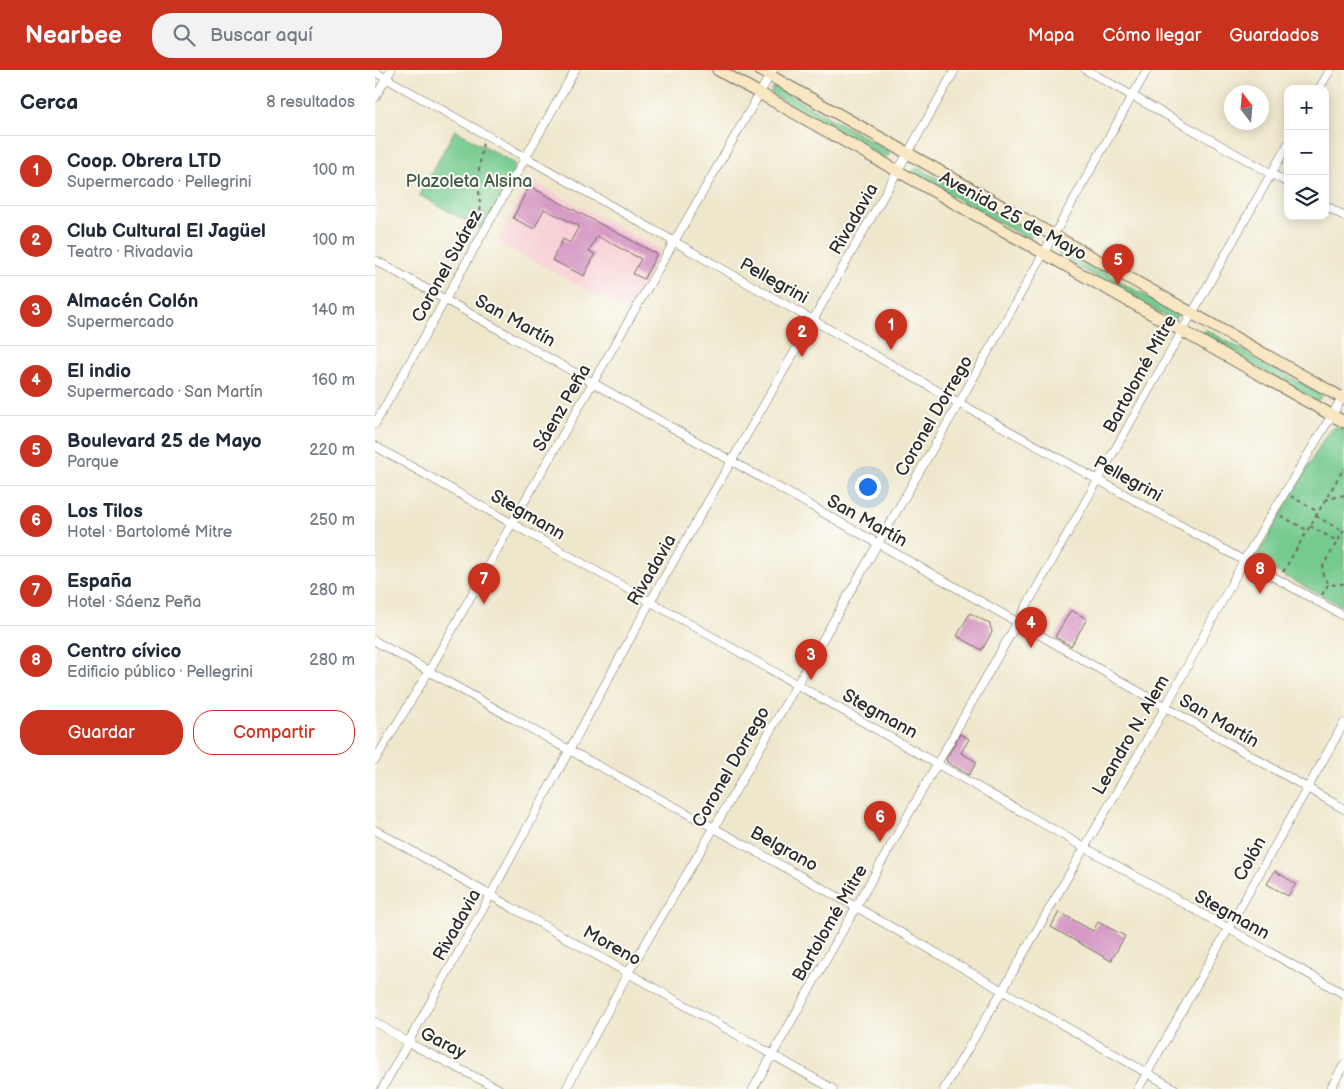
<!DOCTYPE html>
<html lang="es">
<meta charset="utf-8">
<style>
body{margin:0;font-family:"Balsamiq Sans",sans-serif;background:#f2f2f3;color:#1f2937}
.controls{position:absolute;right:15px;top:15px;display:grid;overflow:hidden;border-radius:10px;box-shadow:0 2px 12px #0003}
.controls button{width:45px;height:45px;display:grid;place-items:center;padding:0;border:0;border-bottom:1px solid #e0e1e3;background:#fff;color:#1f2937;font:25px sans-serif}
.compass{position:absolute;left:849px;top:15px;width:45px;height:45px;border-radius:50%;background:#fff;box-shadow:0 2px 12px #0003;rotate:344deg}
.you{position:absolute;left:492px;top:416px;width:18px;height:18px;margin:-12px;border:4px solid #fff;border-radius:50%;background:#1a73e8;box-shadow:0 0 0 8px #1a73e833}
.badge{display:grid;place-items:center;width:32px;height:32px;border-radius:50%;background:#c8321e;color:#fff;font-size:16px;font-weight:700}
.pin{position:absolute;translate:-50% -41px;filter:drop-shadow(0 1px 2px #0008)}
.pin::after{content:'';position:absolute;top:26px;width:18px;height:15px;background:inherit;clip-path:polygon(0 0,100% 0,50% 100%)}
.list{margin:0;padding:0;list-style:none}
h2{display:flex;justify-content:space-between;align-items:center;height:65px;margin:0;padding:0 20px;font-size:21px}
h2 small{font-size:16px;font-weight:400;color:#747a83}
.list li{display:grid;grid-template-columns:32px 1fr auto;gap:15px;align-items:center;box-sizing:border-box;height:70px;padding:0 20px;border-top:1px solid #e0e1e3}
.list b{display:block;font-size:19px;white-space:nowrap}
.list p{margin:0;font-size:16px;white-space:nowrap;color:#747a83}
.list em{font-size:16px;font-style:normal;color:#747a83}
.actions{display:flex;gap:10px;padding:15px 20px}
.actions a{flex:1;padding:11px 0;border:1px solid #c8321e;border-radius:20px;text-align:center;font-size:18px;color:#c8321e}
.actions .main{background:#c8321e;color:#fff}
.icon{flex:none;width:28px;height:28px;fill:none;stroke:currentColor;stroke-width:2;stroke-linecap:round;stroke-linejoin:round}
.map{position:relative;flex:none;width:969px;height:1019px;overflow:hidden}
header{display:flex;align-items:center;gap:30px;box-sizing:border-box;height:70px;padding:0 25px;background:#c8321e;color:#fff}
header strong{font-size:24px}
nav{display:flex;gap:28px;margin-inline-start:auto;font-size:18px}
.search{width:350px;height:45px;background:#f2f2f3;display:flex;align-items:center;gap:12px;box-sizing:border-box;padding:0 18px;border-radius:20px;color:#747a83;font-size:19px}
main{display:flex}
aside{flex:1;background:#fff}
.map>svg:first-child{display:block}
</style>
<header>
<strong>Nearbee</strong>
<div class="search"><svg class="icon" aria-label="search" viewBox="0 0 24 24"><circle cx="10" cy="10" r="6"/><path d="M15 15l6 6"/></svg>Buscar aquí</div>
<nav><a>Mapa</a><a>Cómo llegar</a><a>Guardados</a></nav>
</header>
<main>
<aside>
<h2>Cerca<small>8 resultados</small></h2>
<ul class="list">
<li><span class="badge">1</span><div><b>Coop. Obrera LTD</b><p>Supermercado · Pellegrini</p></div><em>100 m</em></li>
<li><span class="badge">2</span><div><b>Club Cultural El Jagüel</b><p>Teatro · Rivadavia</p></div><em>100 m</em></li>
<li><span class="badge">3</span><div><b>Almacén Colón</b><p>Supermercado</p></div><em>140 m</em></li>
<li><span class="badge">4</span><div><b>El indio</b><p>Supermercado · San Martín</p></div><em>160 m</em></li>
<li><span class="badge">5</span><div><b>Boulevard 25 de Mayo</b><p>Parque</p></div><em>220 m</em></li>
<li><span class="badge">6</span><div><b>Los Tilos</b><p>Hotel · Bartolomé Mitre</p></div><em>250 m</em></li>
<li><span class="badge">7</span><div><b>España</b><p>Hotel · Sáenz Peña</p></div><em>280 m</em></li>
<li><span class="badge">8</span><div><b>Centro cívico</b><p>Edificio público · Pellegrini</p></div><em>280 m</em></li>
</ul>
<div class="actions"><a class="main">Guardar</a><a>Compartir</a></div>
</aside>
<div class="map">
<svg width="969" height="1019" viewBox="0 0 969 1019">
<rect width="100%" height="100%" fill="#fdfcf7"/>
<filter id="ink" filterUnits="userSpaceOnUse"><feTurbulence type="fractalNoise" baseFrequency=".02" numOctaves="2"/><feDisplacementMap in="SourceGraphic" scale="10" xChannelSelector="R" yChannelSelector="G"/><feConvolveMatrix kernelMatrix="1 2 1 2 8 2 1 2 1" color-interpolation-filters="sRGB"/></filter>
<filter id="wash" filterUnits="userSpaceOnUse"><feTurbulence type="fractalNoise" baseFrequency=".0096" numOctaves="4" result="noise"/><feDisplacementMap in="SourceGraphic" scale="20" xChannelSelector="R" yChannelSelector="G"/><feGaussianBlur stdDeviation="1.12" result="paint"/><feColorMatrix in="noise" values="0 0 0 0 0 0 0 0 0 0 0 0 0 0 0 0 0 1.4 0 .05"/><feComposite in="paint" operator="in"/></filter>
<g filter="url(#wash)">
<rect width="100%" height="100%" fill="#efe7cc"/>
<path fill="#f7cfd4" d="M156,110L286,180L252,242L122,171Z"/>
<path fill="#74ca8e" stroke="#507a5c" d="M397,18H401L514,81L515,84L510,88L397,25L396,21Z
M80,60L139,93V104L108,160L44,125Z
M544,98L657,162L655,168L653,169L540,105L538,101L540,99Z
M688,179L801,243L802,246L800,249L797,250L684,186L683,183L685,180Z
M832,260L945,324L946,327L944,330L941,331L828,267L827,264L829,261Z
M962,357L969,358V537L885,493L882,486L954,360Z"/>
<g id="blocks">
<path fill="#d599c4" d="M154,116L282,184L269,209L258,204L266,189L222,166L214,181L220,184L209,206L177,190L188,169L195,173L204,156L169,139L159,159L138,148Z
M696,540L712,549L696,576L680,567Z
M595,543L615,554L617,562L607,580L582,566Z
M585,664L594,669L586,683L602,692L594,705L572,692L571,689Z
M900,801L921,814L913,826L892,814Z
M684,842L718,861L723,852L750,866L736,891L676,857Z"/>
</g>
</g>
<g filter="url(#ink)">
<use href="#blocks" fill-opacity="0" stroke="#706d63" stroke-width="1"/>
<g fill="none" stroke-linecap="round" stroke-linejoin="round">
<defs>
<path id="street" d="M711,0L913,113
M0,2L584,333L969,546
M944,19L955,0
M0,28L16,0
M950,135L969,146
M0,190L642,552L969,739
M0,354L200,0
M0,376L969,924
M0,571L194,680L339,758L481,837L800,1019
M0,690L54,601L137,453L398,0
M0,760L458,1019
M0,952L34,973L124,1019
M7,1019L115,826L275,532L438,250L580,0
M191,1019L253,903L339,758L584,333L772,0
M378,1019L913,74
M569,1019L627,921L790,638L869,490L969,325
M763,1019L969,653
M955,1019L969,995"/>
<path id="secondary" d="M343,0L969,352
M385,0L969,329"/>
</defs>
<use href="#street" stroke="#706d63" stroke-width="9"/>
<use href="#secondary" stroke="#706d63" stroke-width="13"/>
<path stroke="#706d63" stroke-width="2" stroke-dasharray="4 4" stroke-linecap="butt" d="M106,149L103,106L108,72
M916,426L943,442
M950,430L969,425
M906,446L932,460
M941,446L967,461
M935,456L962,471
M969,460L948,496C945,510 956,519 969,513
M908,502L969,398
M947,525L954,513"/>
<use href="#street" stroke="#fff" stroke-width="8"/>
<use href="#secondary" stroke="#f9e7c3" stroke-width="11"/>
</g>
</g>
<g text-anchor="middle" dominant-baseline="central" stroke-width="4" stroke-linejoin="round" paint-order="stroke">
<g font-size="18" fill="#415b49" stroke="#fdfcf7">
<text x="94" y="111">Plazoleta Alsina</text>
</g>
<g font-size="18" fill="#2b2b2b" stroke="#fdfcf7">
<text transform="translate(638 146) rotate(29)">Avenida 25 de Mayo</text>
<text transform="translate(479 149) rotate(-60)">Rivadavia</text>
<text transform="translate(72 196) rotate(-61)">Coronel Suárez</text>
<text transform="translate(399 211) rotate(29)">Pellegrini</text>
<text transform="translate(140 251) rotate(29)">San Martín</text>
<text transform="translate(765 304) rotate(-61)">Bartolomé Mitre</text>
<text transform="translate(187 338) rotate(-60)">Sáenz Peña</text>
<text transform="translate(559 346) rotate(-60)">Coronel Dorrego</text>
<text transform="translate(753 409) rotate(29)">Pellegrini</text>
<text transform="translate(153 445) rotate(30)">Stegmann</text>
<text transform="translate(492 451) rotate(29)">San Martín</text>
<text transform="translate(277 500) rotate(-60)">Rivadavia</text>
<text transform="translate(505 644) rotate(29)">Stegmann</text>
<text transform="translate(844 651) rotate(30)">San Martín</text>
<text transform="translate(756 665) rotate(-60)">Leandro N. Alem</text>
<text transform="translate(356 697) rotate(-60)">Coronel Dorrego</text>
<text transform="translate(409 779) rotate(29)">Belgrano</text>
<text transform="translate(875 789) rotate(-61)">Colón</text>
<text transform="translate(857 845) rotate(29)">Stegmann</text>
<text transform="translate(455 853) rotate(-60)">Bartolomé Mitre</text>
<text transform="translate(82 855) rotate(-61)">Rivadavia</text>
<text transform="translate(237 876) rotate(29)">Moreno</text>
<text transform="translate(68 973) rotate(27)">Garay</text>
</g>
</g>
</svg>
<div class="controls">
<button>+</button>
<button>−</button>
<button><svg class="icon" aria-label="layers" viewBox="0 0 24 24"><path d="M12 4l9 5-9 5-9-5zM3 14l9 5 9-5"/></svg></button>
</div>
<svg class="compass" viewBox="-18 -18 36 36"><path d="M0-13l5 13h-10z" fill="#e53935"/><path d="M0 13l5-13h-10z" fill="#747a83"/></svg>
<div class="you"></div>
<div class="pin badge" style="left:516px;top:280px">1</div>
<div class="pin badge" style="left:427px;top:287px">2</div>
<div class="pin badge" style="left:436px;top:610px">3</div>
<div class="pin badge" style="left:656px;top:578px">4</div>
<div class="pin badge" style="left:743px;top:215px">5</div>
<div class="pin badge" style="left:505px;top:772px">6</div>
<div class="pin badge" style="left:109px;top:534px">7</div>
<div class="pin badge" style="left:885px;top:524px">8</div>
</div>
</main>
